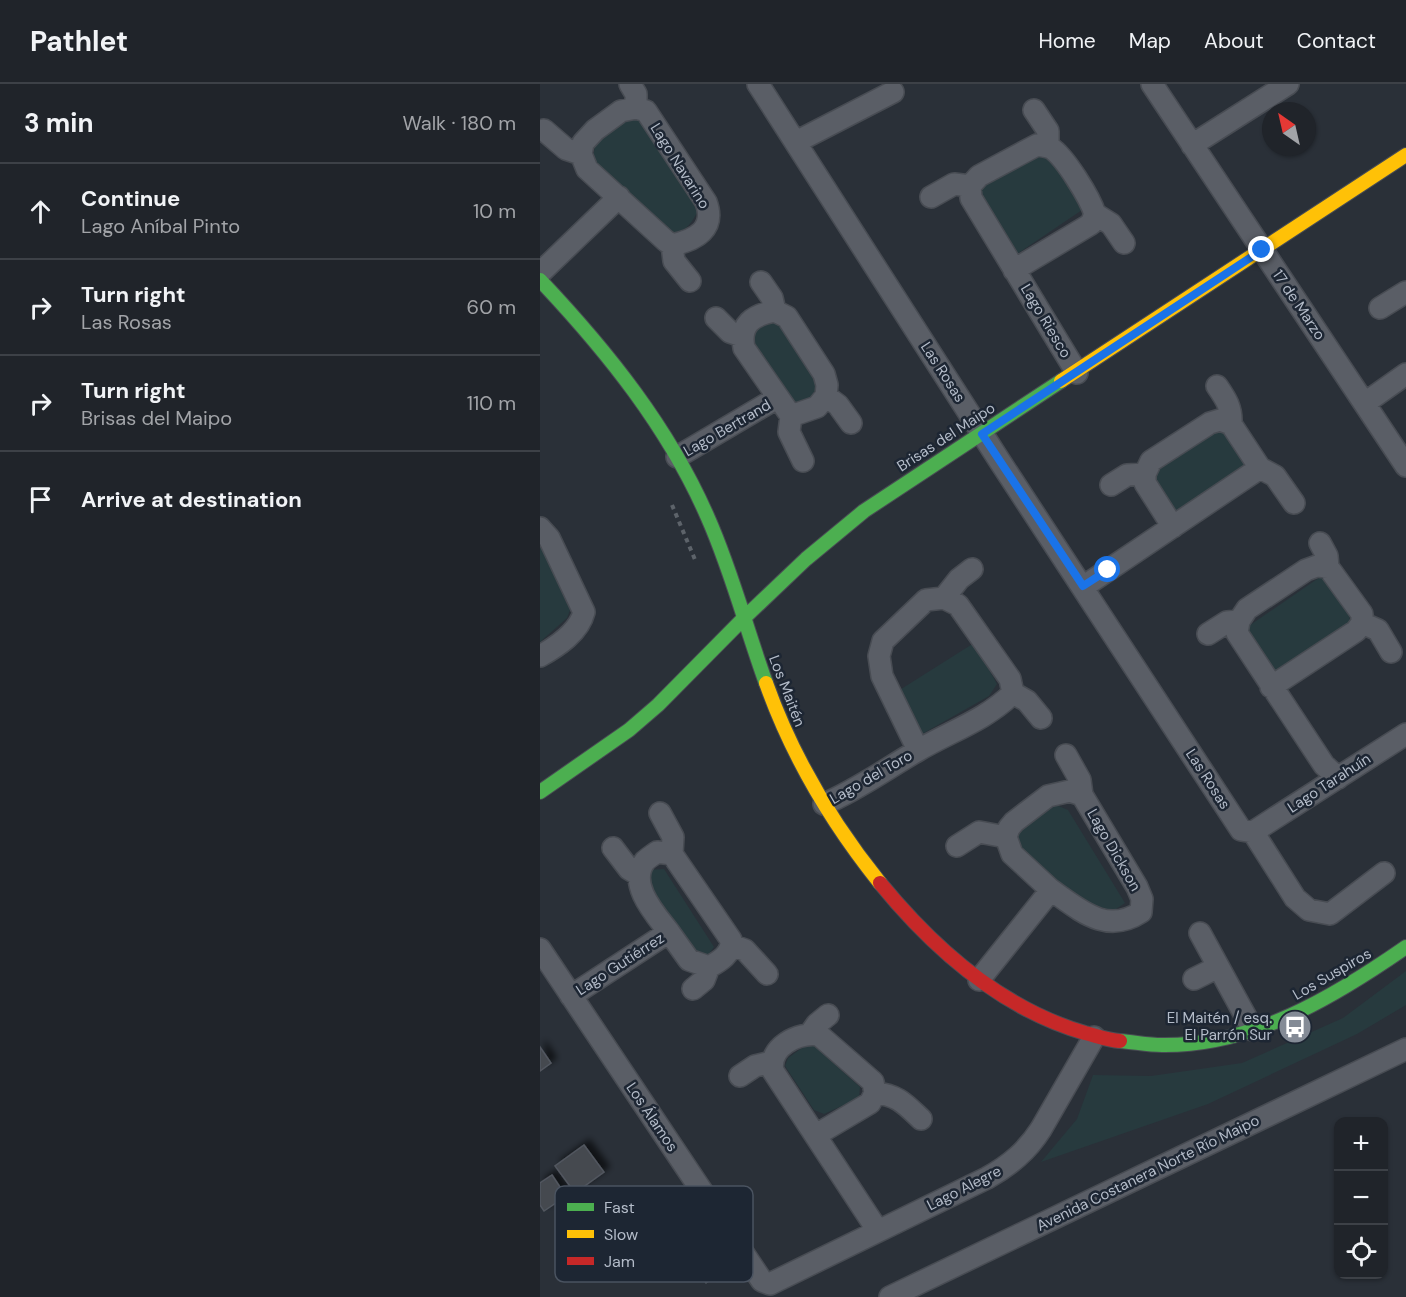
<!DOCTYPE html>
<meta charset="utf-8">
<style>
body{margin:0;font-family:"DM Sans",sans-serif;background:#282c32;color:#f1f3f6}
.controls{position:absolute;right:18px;bottom:18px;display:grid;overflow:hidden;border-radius:12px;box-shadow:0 2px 4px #0004}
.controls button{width:54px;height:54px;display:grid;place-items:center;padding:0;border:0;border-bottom:2px solid #3d4147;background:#20242a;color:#f1f3f6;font:30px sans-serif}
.compass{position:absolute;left:722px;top:18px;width:54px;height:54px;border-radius:50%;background:#20242a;box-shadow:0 2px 4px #0004;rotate:326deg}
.stop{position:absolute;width:18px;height:18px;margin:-14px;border:4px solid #1a73e8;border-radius:50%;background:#fff}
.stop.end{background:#1a73e8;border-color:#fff;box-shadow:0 2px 6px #0008}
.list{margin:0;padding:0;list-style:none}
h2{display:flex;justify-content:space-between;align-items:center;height:78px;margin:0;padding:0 24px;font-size:26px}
h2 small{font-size:20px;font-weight:400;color:#a2a4a8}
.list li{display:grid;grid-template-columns:39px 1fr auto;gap:18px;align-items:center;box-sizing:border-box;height:96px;padding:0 24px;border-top:2px solid #3d4147}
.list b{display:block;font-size:22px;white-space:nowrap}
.list p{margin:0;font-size:20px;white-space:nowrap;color:#a2a4a8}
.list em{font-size:20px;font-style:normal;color:#a2a4a8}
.icon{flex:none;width:33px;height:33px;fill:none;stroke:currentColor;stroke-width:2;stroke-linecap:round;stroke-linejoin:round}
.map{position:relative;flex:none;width:866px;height:1213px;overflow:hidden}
header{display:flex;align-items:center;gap:36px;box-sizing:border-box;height:84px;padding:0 30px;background:#20242a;border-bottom:2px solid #3d4147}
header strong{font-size:28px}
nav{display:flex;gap:33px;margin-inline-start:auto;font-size:21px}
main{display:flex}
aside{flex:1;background:#20242a}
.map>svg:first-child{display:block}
</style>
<header>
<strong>Pathlet</strong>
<nav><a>Home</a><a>Map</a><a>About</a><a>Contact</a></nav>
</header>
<main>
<aside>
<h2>3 min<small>Walk · 180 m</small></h2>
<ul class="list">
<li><svg class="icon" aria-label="ahead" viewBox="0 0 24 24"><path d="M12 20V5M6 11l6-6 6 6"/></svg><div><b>Continue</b><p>Lago Aníbal Pinto</p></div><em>10 m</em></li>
<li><svg class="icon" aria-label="right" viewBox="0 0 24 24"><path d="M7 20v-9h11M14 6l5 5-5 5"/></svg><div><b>Turn right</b><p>Las Rosas</p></div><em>60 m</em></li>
<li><svg class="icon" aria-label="right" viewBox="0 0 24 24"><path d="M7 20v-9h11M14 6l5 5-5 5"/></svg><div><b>Turn right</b><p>Brisas del Maipo</p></div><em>110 m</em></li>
<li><svg class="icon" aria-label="arrive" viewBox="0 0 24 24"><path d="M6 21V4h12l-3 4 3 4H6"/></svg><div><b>Arrive at destination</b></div></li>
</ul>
</aside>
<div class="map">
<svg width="866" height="1213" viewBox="0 0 866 1213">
<defs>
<filter id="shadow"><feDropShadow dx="5.5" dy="-5.5" stdDeviation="3" flood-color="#0009"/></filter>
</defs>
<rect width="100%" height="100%" fill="#2a3038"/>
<path fill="#273a3e" d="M93,32L100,37L156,117L158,127C151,140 145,150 129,148L54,78C51,50 72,45 93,32Z
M505,68L545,124L477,170L439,109L440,97Z
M226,235L239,240L275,294L276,305L267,319L254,323L238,306L209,250Z
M686,344L711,384L633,431L606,391L671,345Z
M0,460L30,526L27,534L0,558Z
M783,491L809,530L810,538L805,547L734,593L703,546Z
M434,559L457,600L449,612L382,650L358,607Z
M516,721L528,726L585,819L576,825L557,826L507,799L467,758L490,739Z
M124,785L174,863L166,874H155L102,806L107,786Z
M866,887V921L817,950L668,1020L501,1078L537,1035L553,991L611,992L702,979L803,934Z
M266,961L274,962L320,1003L319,1014L284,1030L274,1026L245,982L248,974Z"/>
<path fill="#444950" stroke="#52575f" stroke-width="1.5" filter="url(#shadow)" d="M0,963L11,979L0,987Z
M44,1061L64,1088L35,1109L15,1082Z
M12,1091L26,1112L4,1127L0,1121V1099Z
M172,1178L180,1189L166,1199L158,1188Z"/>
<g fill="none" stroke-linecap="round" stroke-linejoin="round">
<defs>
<path id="street" d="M90,0L96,10V24
M218,0L459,376L701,746L713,748
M612,0L866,382
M96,24L106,27L166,118C176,145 156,156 132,161L126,157L47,85L41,70L43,59L55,46L81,27Z
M494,26L508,47V63
M4,46L26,65L41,70
M256,58L353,8
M652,61L748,0
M391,113L414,100L430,102
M555,130L571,140L584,159
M132,161L134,177L150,197
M474,186L551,140L555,130C550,114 525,73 511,64C506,62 502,62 497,61L439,92L430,102L431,114L537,289
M0,189L79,113
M221,198L232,214L235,227
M840,224L866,208
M235,227L247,233L284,290L287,301L286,312L277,323L251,332L204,264C199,240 213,231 235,227Z
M176,234L190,248L202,252
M677,302C686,315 692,324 691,340
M286,312L298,321L311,339
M825,319L866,290
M251,332L249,348L263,377
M137,373L237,314
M720,384L735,392L754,419
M571,401L587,391L605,390
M0,444L9,454L44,528C39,548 18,562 0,572
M788,483L777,482L766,486L707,525L699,537L697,549L784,681L798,694
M543,503L720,384L691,340L680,336L670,339L611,377L605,390V399L633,443
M404,514L419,495L432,485
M822,539L838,546L851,568
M668,550L687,538L699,537
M731,603L816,547L822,539V530L788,483L787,472L780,459
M473,609L487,617L501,634
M526,671L540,696L542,711
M284,720C317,706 346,685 377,667C409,648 446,636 473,609L470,595L418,521L404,514L386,516L343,557L339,572L342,592L378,666
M120,729L133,753L132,770
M713,748L755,814L769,826L790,830L844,789
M713,748L866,650
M417,762L439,748L466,753
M73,764L89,785L99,791
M660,849L713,946
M191,861L205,866L227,890
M0,865L222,1197L230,1200L234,1198L447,1094C470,1081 487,1067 501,1045L554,953
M654,895L678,883
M439,896L511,806C540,826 566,851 601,828L602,815L597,803L542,711L530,707L508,712L474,738L469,744L466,753L472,770L511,806
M153,905L164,896L169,883
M31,912L129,848C116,831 87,800 105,777C108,774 113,771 117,768L132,770L191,856C192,870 180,877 169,883L149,876L129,848
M270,950L277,940L288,931
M200,992L215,982L232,978
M335,1009C358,1011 365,1020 381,1035
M276,1051L330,1019L335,1009L333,998L279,951C258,948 228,963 233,987L338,1147
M350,1213L866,965"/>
<path id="fast" d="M0,196C67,267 129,344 168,434C192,488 206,544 226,599
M0,708L89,646L118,621L205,533L266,475L324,427L521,297
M580,957C594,958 608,961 622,961C713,962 794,913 866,863"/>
<path id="slow" d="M521,297L866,71
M226,599C252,672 291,738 340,799"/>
<path id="jam" d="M340,799C394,865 462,925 545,949C557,952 568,956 580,957"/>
</defs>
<use href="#street" stroke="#484c53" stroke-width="24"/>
<use href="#fast" stroke="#484c53" stroke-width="16"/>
<use href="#slow" stroke="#484c53" stroke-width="16"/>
<use href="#jam" stroke="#484c53" stroke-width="16"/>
<path stroke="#5d636a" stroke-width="4" stroke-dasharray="4.5 4.5" stroke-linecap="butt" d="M132,421L156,478"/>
<use href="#street" stroke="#5a5e66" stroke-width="21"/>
<use href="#fast" stroke="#4caf50" stroke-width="14"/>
<use href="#slow" stroke="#ffc107" stroke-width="14"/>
<use href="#jam" stroke="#c62828" stroke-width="14"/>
</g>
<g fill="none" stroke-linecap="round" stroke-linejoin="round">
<path stroke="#1a73e8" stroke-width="8" d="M568,486L543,502L442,350L722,166"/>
</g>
<defs>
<symbol id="bus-disc" viewBox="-11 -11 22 22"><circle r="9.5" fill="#848b96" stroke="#1d2633"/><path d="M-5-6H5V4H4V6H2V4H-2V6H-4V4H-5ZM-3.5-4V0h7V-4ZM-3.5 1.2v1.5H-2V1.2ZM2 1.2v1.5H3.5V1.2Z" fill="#fff"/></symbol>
</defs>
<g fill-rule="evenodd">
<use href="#bus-disc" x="736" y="924" width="38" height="38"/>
</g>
<g text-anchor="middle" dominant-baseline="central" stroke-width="5" stroke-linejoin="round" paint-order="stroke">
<g font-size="15" fill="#b4bcc9" stroke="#1d2633">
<text transform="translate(140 82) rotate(58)">Lago Navarino</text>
<text transform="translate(759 221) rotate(56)">17 de Marzo</text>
<text transform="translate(506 237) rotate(59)">Lago Riesco</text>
<text transform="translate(403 288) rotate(57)">Las Rosas</text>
<text transform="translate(187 344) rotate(-30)">Lago Bertrand</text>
<text transform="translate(406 353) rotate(-33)">Brisas del Maipo</text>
<text transform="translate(247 607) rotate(69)">Los Maitén</text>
<text transform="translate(331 693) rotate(-30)">Lago del Toro</text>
<text transform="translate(668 695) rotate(57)">Las Rosas</text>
<text transform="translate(789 699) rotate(-33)">Lago Tarahuín</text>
<text transform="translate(574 766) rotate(60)">Lago Dickson</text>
<text transform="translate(80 880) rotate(-33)">Lago Gutiérrez</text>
<text transform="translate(792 890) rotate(-30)">Los Suspiros</text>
<text transform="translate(112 1033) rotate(56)">Los Álamos</text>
<text transform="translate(608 1089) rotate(-26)">Avenida Costanera Norte Río Maipo</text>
<text transform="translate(424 1104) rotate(-27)">Lago Alegre</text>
</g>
<g font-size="15" fill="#b4bcc9" stroke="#1d2633" text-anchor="end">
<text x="732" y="934">El Maitén / esq.<tspan x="732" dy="17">El Parrón Sur</tspan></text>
</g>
</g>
<rect x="15" y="1102" width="198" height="96" rx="9" fill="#1d2633" stroke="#4a5360" stroke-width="1.5"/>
<rect x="27" y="1119" width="27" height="8" fill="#4caf50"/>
<rect x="27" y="1146" width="27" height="8" fill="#ffc107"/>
<rect x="27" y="1173" width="27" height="8" fill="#c62828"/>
<g font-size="16" fill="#b4bcc9">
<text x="64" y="1129">Fast</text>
<text x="64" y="1156">Slow</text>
<text x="64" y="1183">Jam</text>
</g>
</svg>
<div class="controls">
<button>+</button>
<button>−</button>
<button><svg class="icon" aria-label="locate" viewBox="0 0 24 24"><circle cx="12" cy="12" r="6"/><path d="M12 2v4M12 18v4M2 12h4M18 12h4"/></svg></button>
</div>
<svg class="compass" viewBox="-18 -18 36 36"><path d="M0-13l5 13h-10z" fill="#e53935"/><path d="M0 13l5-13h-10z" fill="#a2a4a8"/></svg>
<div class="stop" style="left:568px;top:486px"></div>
<div class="stop end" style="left:722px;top:166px"></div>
</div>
</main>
